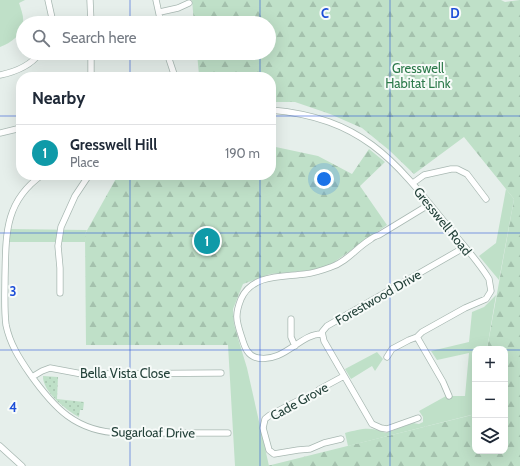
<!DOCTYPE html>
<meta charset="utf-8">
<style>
body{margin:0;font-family:Cabin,sans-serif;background:#f2f2f3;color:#1f2937}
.controls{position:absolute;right:12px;bottom:12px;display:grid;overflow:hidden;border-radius:8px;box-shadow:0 4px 16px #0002}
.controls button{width:36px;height:36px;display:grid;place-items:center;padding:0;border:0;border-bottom:1px solid #e0e1e3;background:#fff;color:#1f2937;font:20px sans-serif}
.you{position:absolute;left:324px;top:179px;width:14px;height:14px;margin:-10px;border:3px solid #fff;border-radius:50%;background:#1a73e8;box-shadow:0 0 0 6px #1a73e833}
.badge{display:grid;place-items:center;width:26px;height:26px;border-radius:50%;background:#111827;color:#fff;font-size:13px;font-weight:700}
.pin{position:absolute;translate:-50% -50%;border:2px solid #fff;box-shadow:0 1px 4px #0006}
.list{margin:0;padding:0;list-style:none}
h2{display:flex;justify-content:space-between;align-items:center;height:52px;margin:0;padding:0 16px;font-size:17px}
h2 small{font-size:13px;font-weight:400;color:#747a83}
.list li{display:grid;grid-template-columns:26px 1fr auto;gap:12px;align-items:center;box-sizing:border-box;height:56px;padding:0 16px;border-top:1px solid #e0e1e3}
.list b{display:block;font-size:15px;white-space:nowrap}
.list p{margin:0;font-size:13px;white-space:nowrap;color:#747a83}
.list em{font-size:13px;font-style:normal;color:#747a83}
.icon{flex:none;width:22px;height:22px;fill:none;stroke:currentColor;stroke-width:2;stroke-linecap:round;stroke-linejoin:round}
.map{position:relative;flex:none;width:520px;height:466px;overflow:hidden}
.search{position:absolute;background:#fff;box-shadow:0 4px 16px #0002;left:16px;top:16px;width:260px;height:44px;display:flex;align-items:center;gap:10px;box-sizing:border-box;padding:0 14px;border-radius:22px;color:#747a83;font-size:15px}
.panel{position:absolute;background:#fff;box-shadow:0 4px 16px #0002;left:16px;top:72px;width:260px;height:108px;border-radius:16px}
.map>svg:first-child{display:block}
</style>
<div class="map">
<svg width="520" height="466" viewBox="0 0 520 466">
<defs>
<pattern id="grass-dots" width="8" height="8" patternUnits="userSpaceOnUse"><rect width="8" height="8" fill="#bfe0c8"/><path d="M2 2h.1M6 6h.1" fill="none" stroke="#a4c1ad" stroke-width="1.8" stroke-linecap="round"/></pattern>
<pattern id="forest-firs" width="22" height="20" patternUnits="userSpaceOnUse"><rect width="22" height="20" fill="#bfe0c8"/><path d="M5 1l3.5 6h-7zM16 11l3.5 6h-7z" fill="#a4c1ad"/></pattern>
</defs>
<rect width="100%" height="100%" fill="#e6efeb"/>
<path fill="url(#grass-dots)" d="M43,376L58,377L57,399L84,402L83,410H80L79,417C67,411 42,391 43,376Z"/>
<path fill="url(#forest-firs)" d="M192,0H501L505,2L520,0V466H267L472,415L475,412V451H505V349H487L514,199L464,137L414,174L389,150L362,128L330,114L295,102H271V77L199,75L197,53H269V23H194Z
M271,146L318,156L352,174L369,149L385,162L360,186L387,225L330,265L314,270L270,274L243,284L233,309L234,324L240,345H86L85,234L118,175H271Z"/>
<path fill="#bfe0c8" d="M0,0H25L19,3C21,9 24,17 23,22C22,35 11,43 0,47Z
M506,189L514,199L499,280L479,256L496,243Z
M9,229L87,230L85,234V242H9Z
M496,295L487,349H475V414L348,446L345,433C361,429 370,426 386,433L413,423L419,424L423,422V417L419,411L446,396H465L469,353L437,360L431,351L469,342L472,312L484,307Z
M228,345H240L247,368L269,466H235Z
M377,352L383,359L375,371L372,366L351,379L345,369Z"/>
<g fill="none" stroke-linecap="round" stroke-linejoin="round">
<defs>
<path id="minor" d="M48,0L52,18L51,23
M90,0L91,23
M156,0L161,23
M160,12L178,8L189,3
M91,53V77
M167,53L175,77
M0,75C15,72 31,65 40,53
M271,110C361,118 393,158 446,224C460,242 477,259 489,279L491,291L486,299L465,308L422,332L417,337L409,340L392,349L387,357
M0,133L21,128
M42,175C4,202 6,235 5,278C5,293 4,309 6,325C10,344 19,358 30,374C54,408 76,432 121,433H228
M413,183L424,175L451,169H457L467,174L486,199
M60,293V268L58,246L61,227L75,196L89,175
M291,319V337L295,346
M322,334C301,333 284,363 258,358C246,356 244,344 241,335C236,320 235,314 241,299C252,274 282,277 305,274C313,273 323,270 331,267C347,262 357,247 371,239C373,237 376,236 379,235L430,204
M417,337L443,382L449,396
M32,377L42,371L50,368L82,374L221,373
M418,418L387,429L381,428L372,424L324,341L322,332L327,326L465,247
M341,439L324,443L310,449L298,450L274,454L269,450L263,428L265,419L270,415L303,398L312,395L320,389L344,376
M0,446L22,466"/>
</defs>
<use href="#minor" stroke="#a8b8b2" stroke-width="7"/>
<use href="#minor" stroke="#fff" stroke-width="5.5"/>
</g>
<path fill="none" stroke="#1d4ed8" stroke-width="1" stroke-opacity="0.55" d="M130,0V23M260,0V23M390,0V466M130,53V77M260,53V77M0,116H21M271,116H520M130,175V466M260,175V466M0,233H520M0,350H475M505,350H520"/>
<g text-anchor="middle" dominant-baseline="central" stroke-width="4" stroke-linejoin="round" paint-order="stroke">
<g font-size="13" fill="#2d7a4b" stroke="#f7fbf9">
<text x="418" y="68">Gresswell<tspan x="418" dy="15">Habitat Link</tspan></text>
</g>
<g font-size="13" fill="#24423a" stroke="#f7fbf9">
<text transform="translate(443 221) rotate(51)">Gresswell Road</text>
<text transform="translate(378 297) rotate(-30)">Forestwood Drive</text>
<text x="125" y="373">Bella Vista Close</text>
<text transform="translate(299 401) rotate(-29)">Cade Grove</text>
<text transform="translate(153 432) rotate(1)">Sugarloaf Drive</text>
</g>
</g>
<g font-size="13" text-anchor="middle" font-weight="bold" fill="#1d4ed8" stroke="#f7fbf9" stroke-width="4" stroke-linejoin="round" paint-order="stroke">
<text x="325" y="18">C</text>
<text x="455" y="18">D</text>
<text x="13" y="296">3</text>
<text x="13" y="412">4</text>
</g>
</svg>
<div class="controls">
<button>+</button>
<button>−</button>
<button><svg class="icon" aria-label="layers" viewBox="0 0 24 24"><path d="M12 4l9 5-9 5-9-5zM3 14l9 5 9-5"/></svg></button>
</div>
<div class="you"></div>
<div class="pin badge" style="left:207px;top:241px;background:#0f9aa8">1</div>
<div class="search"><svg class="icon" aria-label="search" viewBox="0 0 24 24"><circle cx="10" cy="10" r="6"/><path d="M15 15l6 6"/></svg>Search here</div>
<section class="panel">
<h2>Nearby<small></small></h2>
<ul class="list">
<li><span class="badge" style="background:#0f9aa8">1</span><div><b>Gresswell Hill</b><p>Place</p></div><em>190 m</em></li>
</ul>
</section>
</div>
